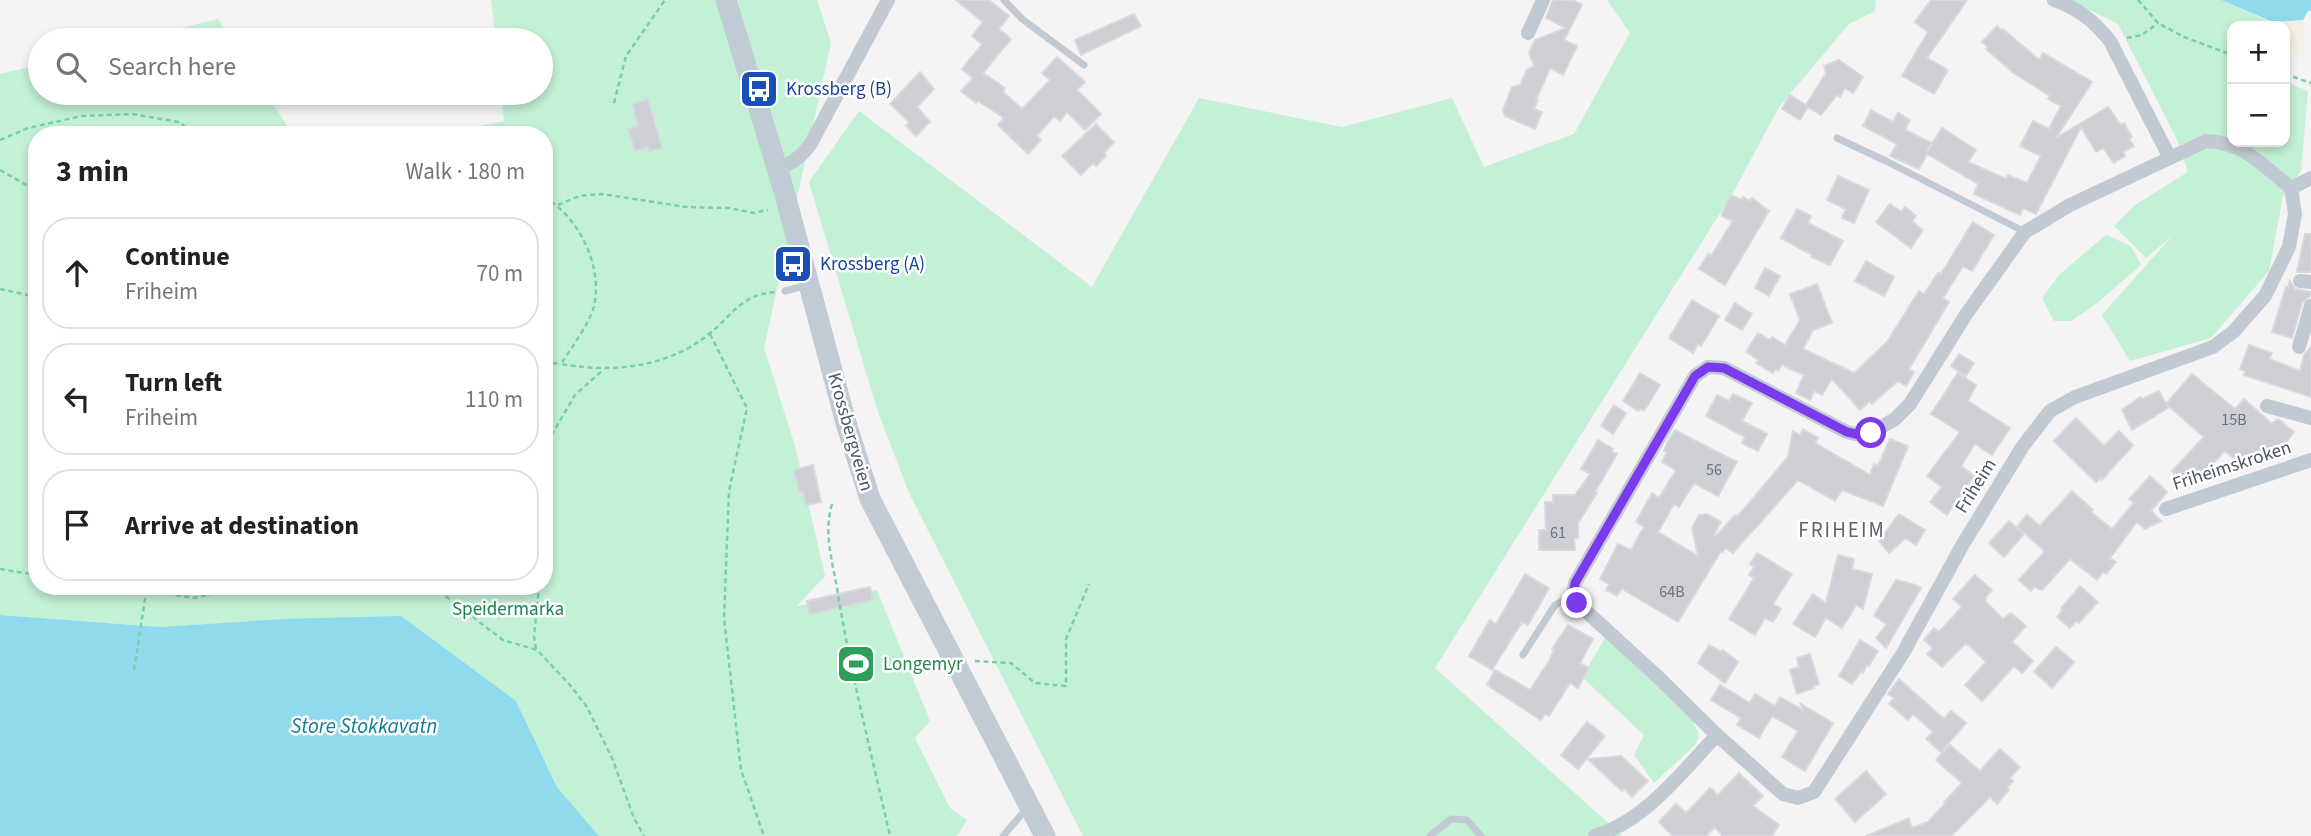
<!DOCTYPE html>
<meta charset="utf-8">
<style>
body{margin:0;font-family:"Source Sans 3",sans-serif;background:#f6f6f6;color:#222}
.controls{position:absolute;right:21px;top:21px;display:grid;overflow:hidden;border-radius:14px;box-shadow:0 4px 10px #0003}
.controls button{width:63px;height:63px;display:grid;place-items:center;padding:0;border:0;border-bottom:2px solid #e0e0e0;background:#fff;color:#222;font:35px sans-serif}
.stop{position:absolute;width:21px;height:21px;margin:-16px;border:5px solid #7c3aed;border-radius:50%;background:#fff}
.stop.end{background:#7c3aed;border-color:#fff;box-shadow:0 2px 7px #0008}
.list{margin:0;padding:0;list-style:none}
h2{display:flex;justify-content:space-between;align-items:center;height:91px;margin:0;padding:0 28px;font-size:30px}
h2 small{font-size:23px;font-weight:400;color:#767676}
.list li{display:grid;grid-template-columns:46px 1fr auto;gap:21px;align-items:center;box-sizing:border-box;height:112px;margin:0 14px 14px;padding:0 14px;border:2px solid #e0e0e0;border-radius:28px}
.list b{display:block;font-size:26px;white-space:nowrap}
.list p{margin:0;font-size:23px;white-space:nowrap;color:#767676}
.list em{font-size:23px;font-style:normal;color:#767676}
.icon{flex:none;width:38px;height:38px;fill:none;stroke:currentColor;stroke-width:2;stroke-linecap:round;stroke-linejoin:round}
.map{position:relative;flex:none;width:2311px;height:836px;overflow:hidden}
.search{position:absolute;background:#fff;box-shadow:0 4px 10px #0003;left:28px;top:28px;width:525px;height:77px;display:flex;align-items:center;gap:18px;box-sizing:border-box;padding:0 24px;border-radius:38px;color:#767676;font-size:26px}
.panel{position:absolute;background:#fff;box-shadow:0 4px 10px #0003;left:28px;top:126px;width:525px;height:469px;border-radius:28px}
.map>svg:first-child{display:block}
</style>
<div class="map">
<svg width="2311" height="836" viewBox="0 0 2311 836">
<rect width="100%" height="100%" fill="#f5f3f3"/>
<path fill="#c3f1d5" d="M491,0H817L831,43L764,348L795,446L825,576L797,606L877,590L930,721L915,738L950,808L967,820L957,836H599L557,787L516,701L282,619L160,627L0,615V74L40,64V93H266L293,135H37V586H544V135H439L504,121L501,93H541V40H496Z
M1607,0H1876L1875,11L1849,24L1779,107L1735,189L1435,668L1623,836H1083L909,493L877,409L809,182L859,111L1092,287L1199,98L1342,127L1452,98L1484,167L1574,134L1630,33Z
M2069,0H2221L2273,23L2275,26H2232V142H2285V81L2308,91L2301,171L2283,196L2269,271L2211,338L2130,361L2102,315L2172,236L2146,258L2114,226L2135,205L2188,172L2177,140L2118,24Z
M218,19L232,40H133Z
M2106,235L2131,246L2141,265L2096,304L2071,321H2054L2042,298L2060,274Z
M1606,636L1697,721L1694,724L1699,734L1696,744L1654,783L1634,755L1644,735L1582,677Z"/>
<path fill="#f5f0e5" d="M2304,8V57H2296L2285,40V26H2275L2258,12Z"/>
<path fill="#90daee" d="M2221,0H2311V11H2308L2303,20L2273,22Z
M0,615L160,627L282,619L401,616L516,701L557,787L599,836H0Z"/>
<path fill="#cdcfd5" stroke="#d7d9de" stroke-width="2" d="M956,0H989L1009,16L999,29L1011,39L983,73L1005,88L1003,92L1022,109L1050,80L1042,73L1057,57L1085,82L1077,90L1101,114L1085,130L1067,112L1060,121L1054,116L1037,136L1041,140L1028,154L998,125L1004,118L978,101L976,103L961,91L973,78L962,69L982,44L972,36L983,22Z
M1553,0H1573L1582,5L1564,40L1577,46L1563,75L1550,68L1536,100H1538L1534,109L1542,112L1535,129L1505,116L1503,110L1512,87L1520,85L1527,70L1534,66L1529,53L1535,40L1566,28L1546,18Z
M1931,0H1967L1927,58L1948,70L1934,94L1902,76L1928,32L1915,22Z
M1134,14L1141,26L1081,55L1075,40Z
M1997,26L2002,31L2003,29L2039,60L2043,53L2092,82L2056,138L2108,107L2121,125L2124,123L2132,137L2129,139L2134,146L2123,152L2125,156L2114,163L2103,148L2096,152L2081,127L2036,214L2023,208L2020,215L1974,194L1978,184L1927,154L1919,169L1890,156L1897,144L1863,126L1871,110L1893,122L1898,113L1910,120L1905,130L1932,143L1927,152L1942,128L1976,150L1968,162L2006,179L2008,175L2027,183L2041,156L2020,146L2033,121L2049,129L2061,106L2048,99L2050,96L2012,72L1986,49L1988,47L1982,42Z
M1839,60L1863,77L1853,93L1845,88L1840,97L1837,95L1821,115L1808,107L1800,120L1782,109L1790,95L1806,105L1826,73L1824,66Z
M920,72L934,89L917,107L930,122L916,136L906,126L909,122L890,104Z
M648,99L662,148L649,152L648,147L635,151L628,129L638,126L632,104Z
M1096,124L1114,142L1104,153L1106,156L1096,166L1093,163L1081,175L1062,156Z
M1838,176L1869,190L1854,223L1842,218L1846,209L1827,200Z
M1731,195L1742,200L1743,197L1750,201L1752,198L1769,211L1725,285L1699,269L1708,254L1711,256L1733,221L1722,216V213Z
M1890,204L1901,212L1905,207L1916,216L1912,221L1923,230L1911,248L1876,222Z
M1797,209L1811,216L1808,223L1843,241L1830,265L1811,257L1812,255L1781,238Z
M1973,222L1994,235L1972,271L1963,266L1943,298L1949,302L1909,369L1914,372L1906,386L1898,381L1872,404L1870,401L1860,410L1832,379L1822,395L1814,391L1810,400L1796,393L1804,375L1782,365L1778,371L1775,369L1773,373L1756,363L1759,360L1746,352L1758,333L1770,340L1772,337L1785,345L1800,320L1790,294L1817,284L1832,323L1813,330L1803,349L1854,373L1887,342L1919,291L1924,294L1938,273L1941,274Z
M2305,234H2311V272H2297Z
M1866,261L1894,277L1884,296L1855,281Z
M1765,268L1780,276L1769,296L1755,288Z
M2290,281L2295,289L2311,292L2309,297L2302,303L2292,338L2272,332L2286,287L2288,288Z
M1692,300L1719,316L1701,346L1698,344L1693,353L1669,338Z
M1735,303L1752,314L1742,330L1725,320Z
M2249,345L2272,353L2269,359L2300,371L2304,355L2311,347V397L2244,375L2245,371L2240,369Z
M1959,354L1974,363L1966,376L1951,366Z
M1640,373L1660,385L1644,411L1640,409L1638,411L1623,401Z
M1958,373L1976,385L1968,401L2010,428L1992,455L1975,444L1961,466L1974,476L1947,515L1930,502L1942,487L1927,476L1960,432L1931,414Z
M2192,374L2235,409L2244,399L2272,424L2278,419L2294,432L2272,460L2260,450L2244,467L2225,451L2189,488L2172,471L2204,437L2166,404Z
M2159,391L2168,408L2132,430L2122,410L2140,397L2142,399Z
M1733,394L1752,403L1742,421L1767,434L1758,451L1742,443L1745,437L1706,416L1717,395L1729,401Z
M1614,405L1626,413L1613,434L1601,426Z
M2076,418L2104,446L2119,431L2133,445L2102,480L2100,478L2096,482L2054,441Z
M1803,429L1818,438L1815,443L1870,475L1874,464L1878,466L1890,439L1908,446L1883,506L1842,490L1835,501L1798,480L1733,553L1725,548L1723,552L1721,551L1678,622L1622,589L1617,596L1606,590L1609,584L1600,579L1618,544L1631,550L1644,527L1636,522L1652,493L1659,498L1676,470L1662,462L1667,452L1664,451L1668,441L1675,430L1737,462L1718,496L1694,483L1679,507L1674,504L1658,532L1698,556L1692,528L1699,515L1707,514L1721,522L1714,535L1716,536L1735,515L1737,517L1788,457L1793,431L1800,435Z
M1598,440L1613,449L1612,452L1617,454L1595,492L1597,493L1578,523V538H1574L1575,550H1539V530H1546L1545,502H1553V495H1575L1590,474L1581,469Z
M813,465L821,502L805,505L803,492H799L794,470Z
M2150,476L2167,492L2151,511L2161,521L2145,529L2137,522L2110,558L2116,562L2106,574L2103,572L2097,580L2070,559L2042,590L2034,587L2031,591L2019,580L2045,551L2017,527L2027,515L2040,526L2072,491L2093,510L2091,512L2112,529L2134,503L2129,499Z
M1899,514L1925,530L1916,545L1905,538L1889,553L1879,541Z
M2009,521L2024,534L2004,557L1989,543Z
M1757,553L1792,574L1773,604L1781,609L1773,622L1765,618L1755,635L1729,619L1754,578L1749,575L1754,566L1750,564Z
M1838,555L1854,559L1852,569L1872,574L1863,609L1856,605L1842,628L1826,618L1815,637L1793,624L1813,594L1826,603Z
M1525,574L1549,588L1528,625L1522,622L1492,670L1469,656L1490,620L1496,624Z
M1975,575L1992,590L1985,598L1986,599L1985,601L2003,619L2011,613L2026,626L2012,642L2033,661L2022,673L2014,666L1982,701L1965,685L1986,662L1966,643L1942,667L1927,654L1933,648L1924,640L1934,628L1939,632L1962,607L1953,599Z
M1896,580L1912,584L1921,588L1886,648L1876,638L1887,624L1874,616Z
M2080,586L2098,602L2079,623L2076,621L2070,628L2057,617L2063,610L2061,608Z
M870,587L873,600L810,614L807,601Z
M1568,625L1593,639L1580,663L1589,668L1578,688L1570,683L1549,716L1545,714L1541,720L1487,685L1495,670L1530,690L1549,661L1554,650L1552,649Z
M1860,640L1878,651L1869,666L1867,665L1863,673L1861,672L1852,684L1839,676Z
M1709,645L1722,652L1723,650L1738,662L1725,683L1698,663Z
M2056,647L2074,662L2052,688L2034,672Z
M1810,654L1819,684L1813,686L1814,688L1797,694L1790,670L1799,667L1797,658Z
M1899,679L1944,719L1951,711L1966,723L1941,752L1926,739L1933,732L1913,714L1908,720L1889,704L1894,698L1888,694Z
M1720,685L1750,703L1755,694L1775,706L1780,697L1803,710L1801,704L1833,723L1805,771L1782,757L1798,731L1772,716L1759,738L1737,725L1741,718L1711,700Z
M1587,722L1605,736L1578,769L1561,755Z
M1950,745L1980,771L2000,749L2020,767L2010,778L2013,781L2007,788L2009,790L1997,804L1990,797L1951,836H1866L1909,818L1912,828L1928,822L1945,804L1944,802L1962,783L1936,760Z
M1621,756L1648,781L1632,797L1624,789L1622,791L1588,759Z
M1866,771L1886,794L1855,822L1835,799Z
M1739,773L1763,796L1753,806L1779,825L1772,836H1723L1715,827L1706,836H1673L1659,822L1676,804L1686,813L1710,788L1718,795Z"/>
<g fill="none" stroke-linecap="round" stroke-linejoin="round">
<path stroke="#7ad0a6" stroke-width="2.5" stroke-dasharray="5 3.5" stroke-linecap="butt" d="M2138,0L2158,23L2184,37L2232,55
M2127,38L2142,35L2158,23
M2285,74L2311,83
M614,103L626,56L665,0
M0,140L28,128L82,116L132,114L179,122L196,135
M0,170L37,191
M544,197C579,217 603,266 594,306C590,323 571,348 561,364C611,373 668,368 709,334C734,314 740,295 775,292
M558,205L579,196L602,194L686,207L729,208L754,213L768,210
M0,289L37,297
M710,334L747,408L729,491L724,618L741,770L764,836
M544,362L561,364
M544,502L548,441L575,395L603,370
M832,504C823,535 833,562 838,594C851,675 872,756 890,836
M0,569L37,575
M117,586L194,598L225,591L270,586
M432,586L503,640L537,650L570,685L587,707L612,758L634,818L644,836
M536,649L534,636L539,586
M975,661L1011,663L1035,683L1066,686V639L1089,584
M134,670L147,586"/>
<path stroke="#c1cad2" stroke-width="7" d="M1004,0L1022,19L1084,65
M1837,138L1888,162L2025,232
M785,291L808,285
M1523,655L1555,605L1573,595
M1003,836L1027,808
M1430,836L1451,819L1467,820L1481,836"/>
<path stroke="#c1cad2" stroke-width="14" d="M2054,0C2078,8 2094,21 2110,41L2170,158
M1528,33L1543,0
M2206,141C2244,142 2262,165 2291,188L2295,214L2289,247L2265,296L2233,332L2213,347L2075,397L2050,411L2023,446L1963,544L1903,653L1814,792L1798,798L1783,794L1717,735L1658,677L1577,603L1573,595L1575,583L1695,376L1708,367L1724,368L1847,432L1860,435L1871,433L1895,419L1910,404L1967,313L2025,232L2070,205Z
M777,169C792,163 800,158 810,145L888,0
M2291,188L2311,178
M2300,281L2311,282
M2299,347L2311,306
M2267,406L2311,418
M2166,509L2311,460
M1595,836C1645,821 1681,773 1717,735"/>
<path stroke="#c1cbd6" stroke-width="21" d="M726,0L784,191L846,423L870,499L1045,836"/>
</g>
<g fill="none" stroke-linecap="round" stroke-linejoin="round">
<path stroke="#7c3aed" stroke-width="9" d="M1577,603L1573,595L1575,583L1695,376L1708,367L1724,368L1847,432L1860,435L1871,433"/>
</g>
<defs>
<symbol id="bus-square" viewBox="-11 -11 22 22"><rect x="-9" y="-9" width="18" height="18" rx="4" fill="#1a4fb4" stroke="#fff"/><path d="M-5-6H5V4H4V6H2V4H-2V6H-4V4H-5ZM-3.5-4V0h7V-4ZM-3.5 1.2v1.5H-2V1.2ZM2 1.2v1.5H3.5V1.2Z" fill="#fff"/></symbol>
<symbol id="stadium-square" viewBox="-11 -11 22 22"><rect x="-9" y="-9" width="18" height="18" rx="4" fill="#2e9e5b" stroke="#fff"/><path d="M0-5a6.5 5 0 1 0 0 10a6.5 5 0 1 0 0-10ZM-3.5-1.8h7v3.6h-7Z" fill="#fff"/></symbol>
</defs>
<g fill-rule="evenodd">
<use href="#bus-square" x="737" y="67" width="44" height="44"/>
<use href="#bus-square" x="771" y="242" width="44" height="44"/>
<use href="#stadium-square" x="834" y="642" width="44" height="44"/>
</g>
<g text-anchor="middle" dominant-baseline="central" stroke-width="5" stroke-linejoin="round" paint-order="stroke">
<g font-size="16" fill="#6b747e">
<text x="2234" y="420">15B</text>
<text x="1714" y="470">56</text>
<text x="1558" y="533">61</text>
<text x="1672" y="592">64B</text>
</g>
<g font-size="19" fill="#164399" stroke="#fff" text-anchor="start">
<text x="786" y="89">Krossberg (B)</text>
<text x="820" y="264">Krossberg (A)</text>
</g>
<g font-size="19" fill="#4a5661" stroke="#fff">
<text transform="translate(850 432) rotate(74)">Krossbergveien</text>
<text transform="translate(2232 466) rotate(-18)">Friheimskroken</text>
<text transform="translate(1976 486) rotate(-58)">Friheim</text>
</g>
<g font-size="19" fill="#17864f" stroke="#fff">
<text x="508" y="609">Speidermarka</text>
</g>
<g font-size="19" fill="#27864d" stroke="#fff" text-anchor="start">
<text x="883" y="664">Longemyr</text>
</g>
<g font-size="21" letter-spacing="2" fill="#5f6368" stroke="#fff">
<text x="1842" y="530">FRIHEIM</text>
</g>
<g font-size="21" font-style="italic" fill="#0c7c9b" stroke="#fff">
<text x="364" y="726">Store Stokkavatn</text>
</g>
</g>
</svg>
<div class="controls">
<button>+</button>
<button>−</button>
</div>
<div class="stop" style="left:1871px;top:433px"></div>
<div class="stop end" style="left:1577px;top:603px"></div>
<div class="search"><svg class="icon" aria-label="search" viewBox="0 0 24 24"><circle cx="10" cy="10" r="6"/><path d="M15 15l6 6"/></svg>Search here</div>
<section class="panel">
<h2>3 min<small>Walk · 180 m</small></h2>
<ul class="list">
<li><svg class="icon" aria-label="ahead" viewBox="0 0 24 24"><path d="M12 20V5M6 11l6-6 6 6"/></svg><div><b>Continue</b><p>Friheim</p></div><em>70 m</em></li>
<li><svg class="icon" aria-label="left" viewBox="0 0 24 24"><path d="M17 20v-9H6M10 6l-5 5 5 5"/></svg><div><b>Turn left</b><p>Friheim</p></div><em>110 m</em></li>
<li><svg class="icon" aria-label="arrive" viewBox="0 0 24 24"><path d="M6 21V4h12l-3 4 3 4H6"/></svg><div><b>Arrive at destination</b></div></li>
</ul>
</section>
</div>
